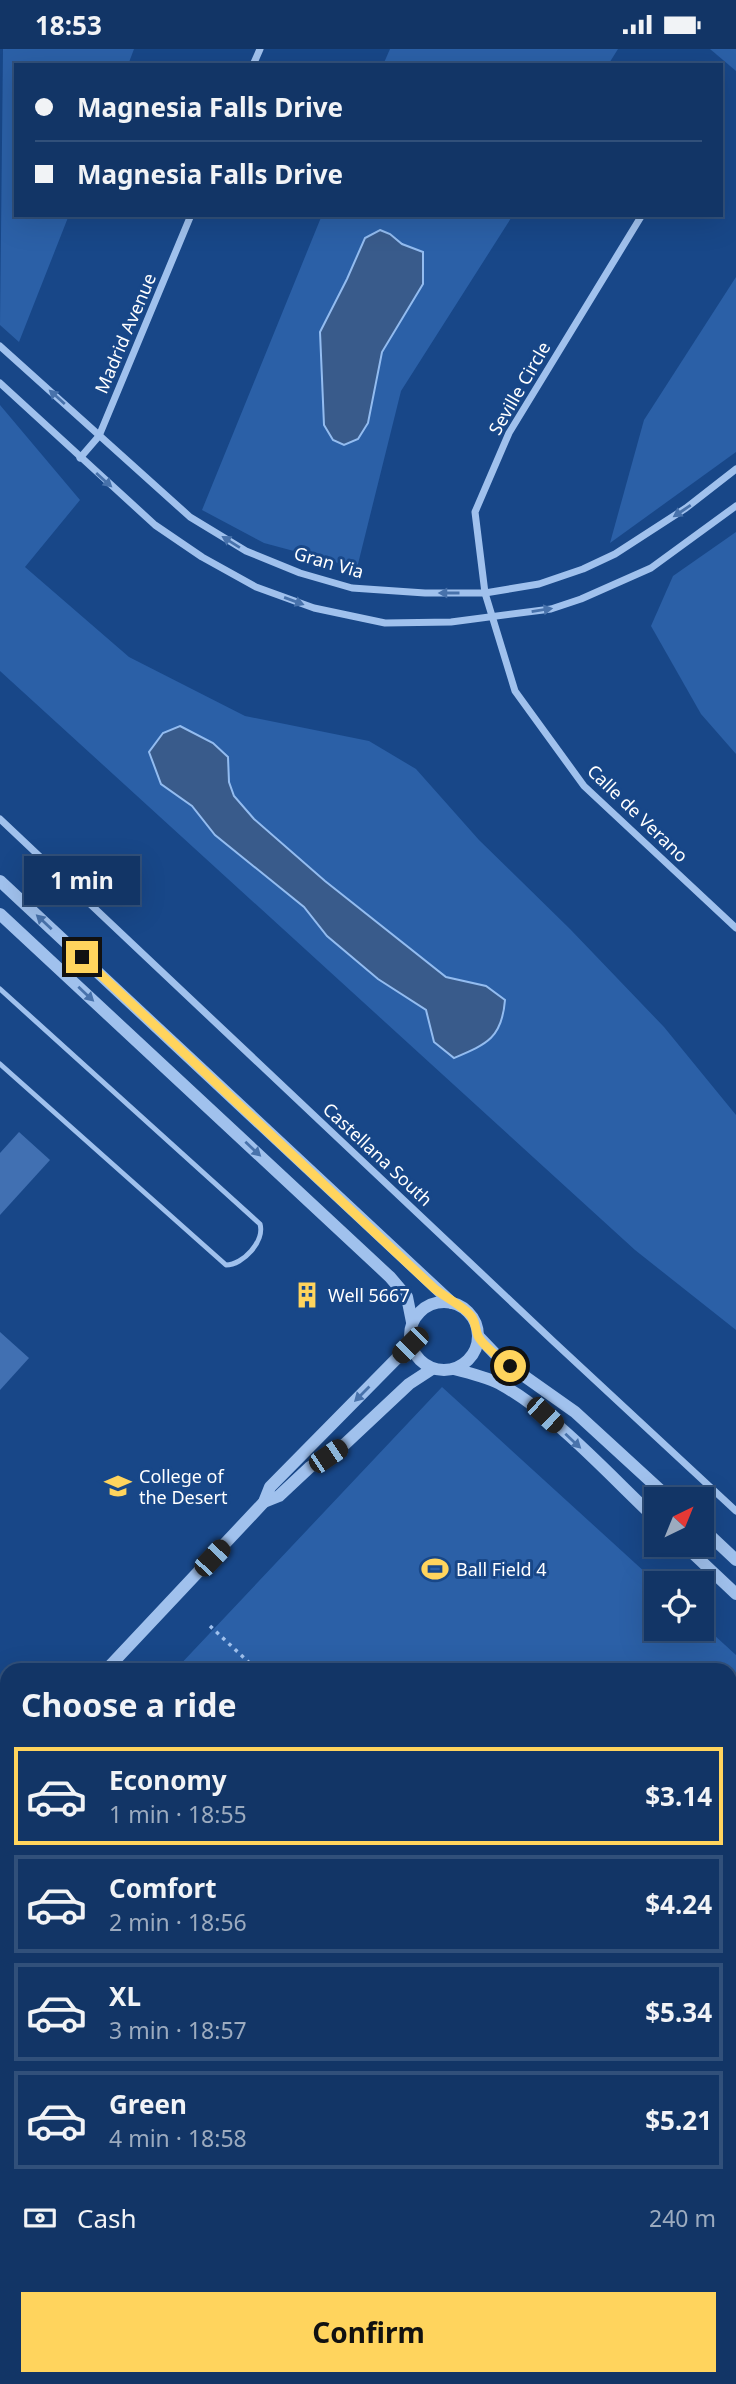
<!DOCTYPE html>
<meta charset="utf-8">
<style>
:root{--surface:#123566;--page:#1f406f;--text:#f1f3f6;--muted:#9cabbf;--line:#31507a;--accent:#ffd45d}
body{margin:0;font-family:"Noto Sans",sans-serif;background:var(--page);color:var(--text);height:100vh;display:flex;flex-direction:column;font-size:26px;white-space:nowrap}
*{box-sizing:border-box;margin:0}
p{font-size:23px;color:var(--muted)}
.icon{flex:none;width:38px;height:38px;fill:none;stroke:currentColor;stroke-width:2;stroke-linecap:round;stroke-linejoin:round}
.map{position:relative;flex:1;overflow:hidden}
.panel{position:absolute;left:0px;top:1614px;width:737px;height:723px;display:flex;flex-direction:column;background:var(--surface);border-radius:21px 21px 0 0;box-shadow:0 7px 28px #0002,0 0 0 2px var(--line)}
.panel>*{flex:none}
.top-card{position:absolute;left:14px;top:14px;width:709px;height:154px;border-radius:0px;box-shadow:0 7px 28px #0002,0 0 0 2px var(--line);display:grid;align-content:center;height:154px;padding:0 21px;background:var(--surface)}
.needle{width:46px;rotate:43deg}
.tools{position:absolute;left:644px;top:1438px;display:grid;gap:14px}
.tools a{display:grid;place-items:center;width:70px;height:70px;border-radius:0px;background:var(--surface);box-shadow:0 7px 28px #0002,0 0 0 2px var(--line);font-size:35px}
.end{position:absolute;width:32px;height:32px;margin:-16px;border:9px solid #ffd45d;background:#111;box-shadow:0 0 0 4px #111}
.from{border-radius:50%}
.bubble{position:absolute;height:49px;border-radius:0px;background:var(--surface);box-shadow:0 7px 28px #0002,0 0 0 2px var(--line);font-size:23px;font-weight:700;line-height:49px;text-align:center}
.car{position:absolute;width:21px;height:42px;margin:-21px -10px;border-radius:9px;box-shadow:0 0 5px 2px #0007;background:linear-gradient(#222 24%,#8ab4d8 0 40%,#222 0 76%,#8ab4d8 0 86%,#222 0)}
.top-card b{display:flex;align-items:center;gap:24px;height:66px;font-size:26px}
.top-card b+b{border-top:2px solid var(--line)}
.top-card i{width:18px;height:18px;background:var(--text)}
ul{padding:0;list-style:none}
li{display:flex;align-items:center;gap:21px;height:98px;margin:0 14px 10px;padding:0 7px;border:4px solid var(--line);border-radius:0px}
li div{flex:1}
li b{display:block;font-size:26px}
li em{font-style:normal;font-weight:700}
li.on{border-color:var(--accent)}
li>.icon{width:63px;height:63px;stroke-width:1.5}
h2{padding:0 21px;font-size:32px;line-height:84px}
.pay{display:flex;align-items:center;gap:18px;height:77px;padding:0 21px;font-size:26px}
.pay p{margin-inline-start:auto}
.primary-button{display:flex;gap:14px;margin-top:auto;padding:14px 21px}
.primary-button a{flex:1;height:80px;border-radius:0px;background:var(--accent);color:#111;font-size:28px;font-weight:700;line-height:80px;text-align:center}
.status{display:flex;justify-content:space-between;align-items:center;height:49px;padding:0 35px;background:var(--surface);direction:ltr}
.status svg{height:19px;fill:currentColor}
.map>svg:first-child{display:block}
.green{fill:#2b60a7}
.water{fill:#395b8b;stroke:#93bcf0;stroke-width:2}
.building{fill:#4170b2}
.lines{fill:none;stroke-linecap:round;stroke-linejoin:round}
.path{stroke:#a0c1ed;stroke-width:3.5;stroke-dasharray:3.5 5;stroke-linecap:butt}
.service{stroke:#a0c1ed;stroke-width:5}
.minor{stroke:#a0c1ed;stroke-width:7}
.tertiary{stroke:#a0c1ed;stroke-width:12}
.oneway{fill:#4872ab}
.route{stroke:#ffd45d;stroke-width:9}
.labels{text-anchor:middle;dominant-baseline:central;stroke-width:6;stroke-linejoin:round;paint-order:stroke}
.street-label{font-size:18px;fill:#fff;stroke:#184788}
.poi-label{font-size:18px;fill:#fff;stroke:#184788;text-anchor:start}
</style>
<div class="status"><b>18:53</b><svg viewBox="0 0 49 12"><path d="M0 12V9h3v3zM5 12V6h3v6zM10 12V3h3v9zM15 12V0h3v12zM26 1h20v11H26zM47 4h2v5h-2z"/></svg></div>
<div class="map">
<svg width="736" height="2335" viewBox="0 0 736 2335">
<rect width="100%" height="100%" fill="#184788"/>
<g class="green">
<polygon points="3,0 134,0 128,16 16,16 16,166 69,166 19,293 0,276"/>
<polygon points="390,0 618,0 608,16 383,16"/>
<polygon points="710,0 736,0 736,22"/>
<polygon points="322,166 513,166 401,342 357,519 264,494 202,461"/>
<polygon points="736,228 736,403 610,494 644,371"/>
<polygon points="0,356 80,451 25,518 129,608 245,667 369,692 416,720 479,791 570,880 664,978 736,1066 736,1281 635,1201 0,622"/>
<polygon points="736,483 736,705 701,665 651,577 673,527"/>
<polygon points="442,1338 658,1535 656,1535 656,1580 702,1580 702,1575 736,1606 736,2335 0,2335 0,1808 7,1801 7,2329 730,2329 730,1620 176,1620"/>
</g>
<g class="water">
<polygon points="380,181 390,185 402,195 423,203 423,235 382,303 368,374 358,390 344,396 333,391 324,376 320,283 347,230 365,189"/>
<path d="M180,677L213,694L228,708L229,733L234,747L254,770L325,832L446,928L486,937L505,951C502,989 487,995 454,1009L434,993L426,961L378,930L327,887L304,858L215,786L192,757L161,735L149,703L163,684Z"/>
<polygon points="666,2329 716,2329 711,2335 661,2335"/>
</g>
<g class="building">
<polygon points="19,1083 50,1111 0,1166 0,1104"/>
<polygon points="307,1238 314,1245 307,1253 300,1246"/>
<polygon points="0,1283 29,1309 0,1341"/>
<polygon points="730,2173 736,2179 736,2222 730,2216"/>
<polygon points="0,2308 7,2315 7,2329 23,2329 29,2335 0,2335"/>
</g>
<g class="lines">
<g class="path">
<polyline points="210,1577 256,1620"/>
<polyline points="730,1932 736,1926"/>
<polyline points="466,2329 470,2335"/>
</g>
<g class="service">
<path d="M0,940L260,1175C265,1192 243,1216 226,1216L0,1015"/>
<polyline points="0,2002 7,1994"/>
<polyline points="0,2182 7,2175"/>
<polyline points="0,2237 0,2244"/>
</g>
<g class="minor">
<polyline points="253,16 260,0"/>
<polyline points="642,166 509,384 475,463 485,544 515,642 584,737 736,879"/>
<polyline points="0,297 190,468 246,502 300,524 352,539 425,544 485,544 539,535 583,520 615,505 686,459 736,420"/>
<polyline points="0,334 155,476 202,508 256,538 314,559 385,574 451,573 551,560 581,550 651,519 736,457"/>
<polyline points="80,409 99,387 191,166"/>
<polyline points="0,770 554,1293 736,1462"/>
</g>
<g class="tertiary">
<polyline points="0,832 452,1254"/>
<polyline points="0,865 390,1228 407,1248 412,1273"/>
<circle cx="444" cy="1287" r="34"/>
<polyline points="478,1287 500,1310 575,1363 671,1451"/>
<path d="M454,1320C470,1324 486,1328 500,1335C555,1365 610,1427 656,1470"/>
<polyline points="264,1453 279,1447 310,1418 345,1395 409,1335 432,1320"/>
<polyline points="702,1479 736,1511"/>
<polyline points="684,1496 736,1545"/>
<polyline points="107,1620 264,1453 270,1438 410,1296"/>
<polyline points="0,1735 7,1728"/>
</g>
</g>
<defs><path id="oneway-solid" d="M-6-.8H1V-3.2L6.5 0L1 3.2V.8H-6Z" transform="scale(1.75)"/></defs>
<g class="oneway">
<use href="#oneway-solid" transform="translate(57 348) rotate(-138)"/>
<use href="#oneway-solid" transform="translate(104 431) rotate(42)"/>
<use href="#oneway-solid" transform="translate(682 462) rotate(146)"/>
<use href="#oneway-solid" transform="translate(231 493) rotate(-148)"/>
<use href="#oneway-solid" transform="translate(449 544) rotate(-180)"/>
<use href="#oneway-solid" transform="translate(294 552) rotate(20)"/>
<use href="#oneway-solid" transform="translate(542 561) rotate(-9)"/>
<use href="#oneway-solid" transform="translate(44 873) rotate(-137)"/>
<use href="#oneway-solid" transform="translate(86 945) rotate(43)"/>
<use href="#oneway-solid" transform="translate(253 1100) rotate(43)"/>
<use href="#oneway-solid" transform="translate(362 1345) rotate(135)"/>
<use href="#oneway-solid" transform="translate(573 1392) rotate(43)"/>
</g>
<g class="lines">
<path class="route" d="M82,908L435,1240C445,1248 464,1258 471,1267C476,1273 475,1280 478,1287C483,1297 502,1311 510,1317"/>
</g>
<defs>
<g id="building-bare" transform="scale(2.1)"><path d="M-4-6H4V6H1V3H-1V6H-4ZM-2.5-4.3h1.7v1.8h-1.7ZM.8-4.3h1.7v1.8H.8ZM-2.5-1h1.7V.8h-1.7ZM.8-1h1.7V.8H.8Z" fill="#ffd45d" stroke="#184788" stroke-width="2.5" paint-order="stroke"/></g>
<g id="university-bare" transform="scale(2.1)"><path d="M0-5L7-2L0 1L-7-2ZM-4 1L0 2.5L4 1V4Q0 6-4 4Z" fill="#ffd45d" stroke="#184788" stroke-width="2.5" paint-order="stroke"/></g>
<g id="stadium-bare" transform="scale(2.1)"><path d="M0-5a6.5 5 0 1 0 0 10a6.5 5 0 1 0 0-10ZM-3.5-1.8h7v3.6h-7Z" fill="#ffd45d" stroke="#184788" stroke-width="2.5" paint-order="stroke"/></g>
</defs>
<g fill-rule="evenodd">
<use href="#building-bare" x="307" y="1246"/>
<use href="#university-bare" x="118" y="1437"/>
<use href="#stadium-bare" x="435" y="1520"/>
</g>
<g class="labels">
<g class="street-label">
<text transform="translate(125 284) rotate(-67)">Madrid Avenue</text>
<text transform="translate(519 339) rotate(-60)">Seville Circle</text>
<text transform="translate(329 513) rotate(16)">Gran Via</text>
<text transform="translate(638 764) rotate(44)">Calle de Verano</text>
<text transform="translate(378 1105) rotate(43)">Castellana South</text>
</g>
<g class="poi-label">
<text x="328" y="1246">Well 5667</text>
<text x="139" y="1427">College of<tspan x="139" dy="21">the Desert</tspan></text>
<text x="456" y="1520">Ball Field 4</text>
</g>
</g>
</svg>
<div class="tools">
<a><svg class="needle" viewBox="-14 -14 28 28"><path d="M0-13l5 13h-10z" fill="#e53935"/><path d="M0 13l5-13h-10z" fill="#9cabbf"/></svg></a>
<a><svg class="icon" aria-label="locate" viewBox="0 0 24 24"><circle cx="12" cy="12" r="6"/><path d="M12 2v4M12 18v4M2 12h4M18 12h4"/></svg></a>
</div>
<i class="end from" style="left:510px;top:1317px"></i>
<i class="end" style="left:82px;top:908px"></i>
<div class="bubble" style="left:24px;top:807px;width:116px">1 min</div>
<i class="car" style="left:410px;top:1296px;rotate:225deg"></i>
<i class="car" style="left:545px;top:1366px;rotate:133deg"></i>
<i class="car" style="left:328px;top:1407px;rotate:56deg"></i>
<i class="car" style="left:212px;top:1509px;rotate:43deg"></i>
<div class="top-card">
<b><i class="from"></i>Magnesia Falls Drive</b>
<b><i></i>Magnesia Falls Drive</b>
</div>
<section class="panel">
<h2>Choose a ride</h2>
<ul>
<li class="on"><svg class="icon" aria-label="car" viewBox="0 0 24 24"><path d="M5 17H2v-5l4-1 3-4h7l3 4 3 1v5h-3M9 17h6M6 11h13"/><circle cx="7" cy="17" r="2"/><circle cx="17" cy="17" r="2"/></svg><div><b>Economy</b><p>1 min · 18:55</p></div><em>$3.14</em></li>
<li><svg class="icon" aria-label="car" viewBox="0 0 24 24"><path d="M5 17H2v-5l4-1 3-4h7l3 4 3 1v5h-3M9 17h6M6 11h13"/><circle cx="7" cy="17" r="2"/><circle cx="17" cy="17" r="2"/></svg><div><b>Comfort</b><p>2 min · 18:56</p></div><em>$4.24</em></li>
<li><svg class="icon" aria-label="car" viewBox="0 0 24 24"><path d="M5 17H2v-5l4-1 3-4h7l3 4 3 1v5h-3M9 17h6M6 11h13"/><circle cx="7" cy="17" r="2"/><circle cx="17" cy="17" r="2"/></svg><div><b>XL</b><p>3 min · 18:57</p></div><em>$5.34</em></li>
<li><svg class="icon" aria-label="car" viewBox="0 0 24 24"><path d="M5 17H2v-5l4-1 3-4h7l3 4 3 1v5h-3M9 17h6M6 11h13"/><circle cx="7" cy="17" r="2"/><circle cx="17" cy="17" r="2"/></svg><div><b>Green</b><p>4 min · 18:58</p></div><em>$5.21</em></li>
</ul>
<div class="pay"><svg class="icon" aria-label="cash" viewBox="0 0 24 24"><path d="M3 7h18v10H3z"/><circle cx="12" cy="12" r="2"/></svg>Cash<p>240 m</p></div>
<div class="primary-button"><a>Confirm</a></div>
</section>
</div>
